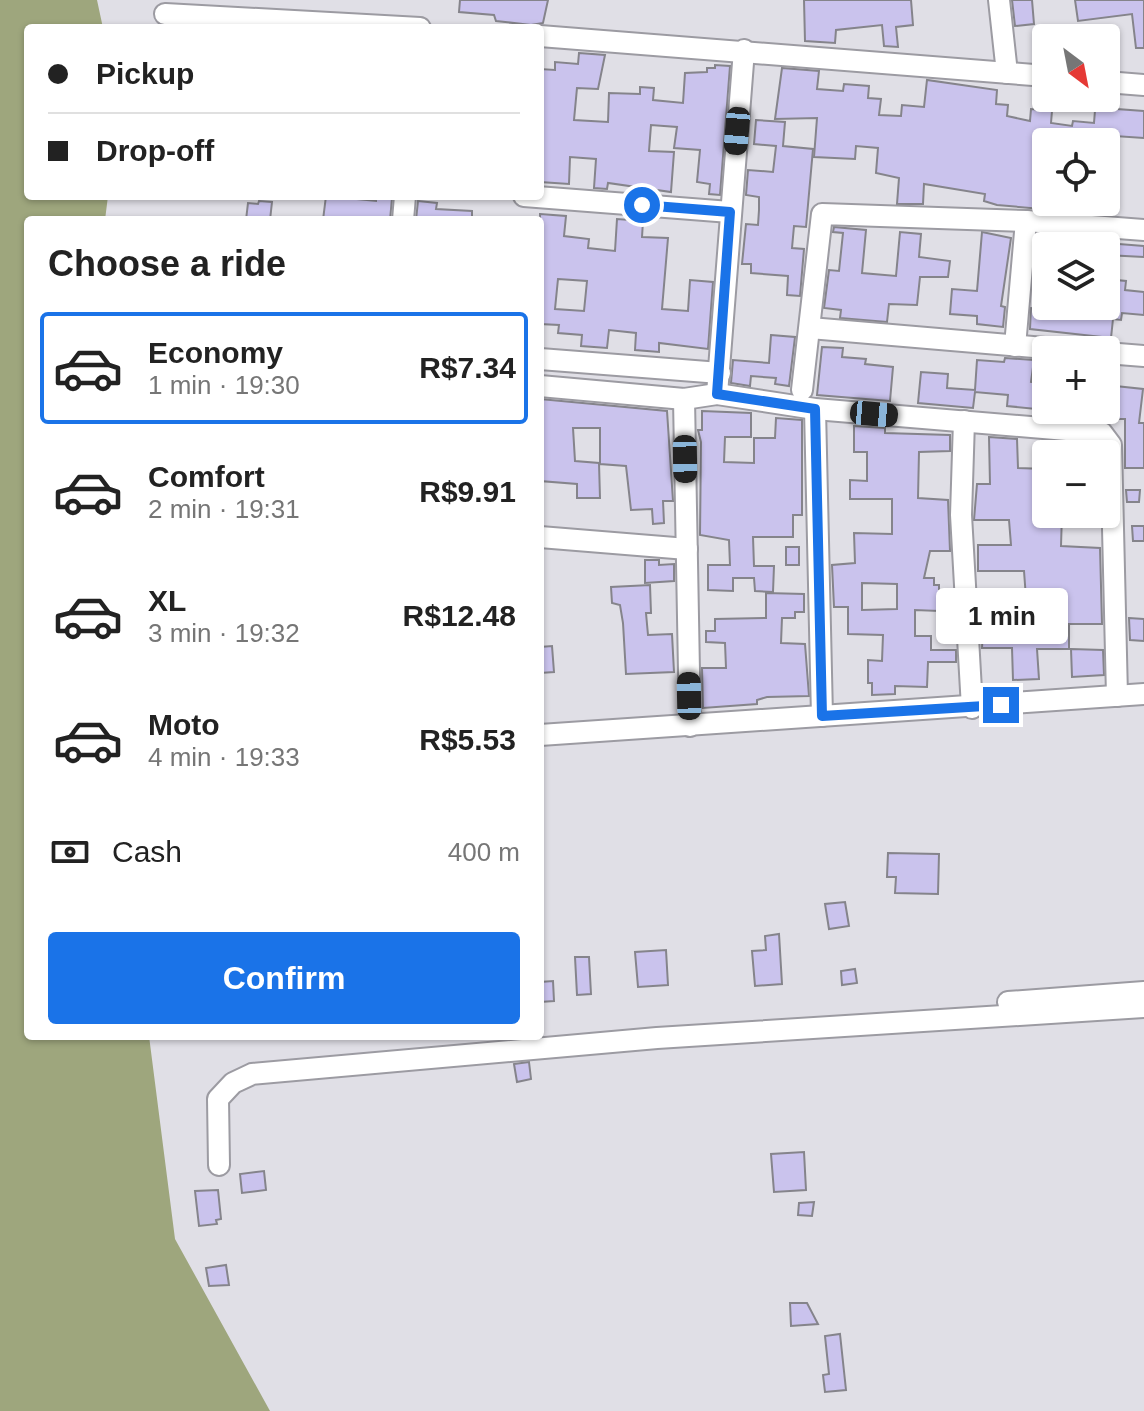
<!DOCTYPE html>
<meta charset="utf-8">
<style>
:root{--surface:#fff;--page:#f6f6f6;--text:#222;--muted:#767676;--line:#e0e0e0;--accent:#1a73e8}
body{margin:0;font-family:Arial,sans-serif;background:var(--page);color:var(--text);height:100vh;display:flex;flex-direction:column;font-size:30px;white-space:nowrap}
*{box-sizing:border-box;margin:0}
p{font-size:26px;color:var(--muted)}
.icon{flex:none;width:44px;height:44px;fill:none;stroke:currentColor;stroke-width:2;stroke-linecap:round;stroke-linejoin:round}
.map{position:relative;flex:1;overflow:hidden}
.sheet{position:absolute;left:24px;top:216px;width:520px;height:824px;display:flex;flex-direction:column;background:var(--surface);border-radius:8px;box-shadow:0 2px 6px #0004}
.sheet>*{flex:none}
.hud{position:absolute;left:24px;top:24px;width:520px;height:176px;border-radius:8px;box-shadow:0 2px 6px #0004;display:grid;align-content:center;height:176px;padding:0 24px;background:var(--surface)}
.needle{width:52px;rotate:148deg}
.buttons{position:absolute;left:1032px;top:24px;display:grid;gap:16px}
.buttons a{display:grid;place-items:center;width:88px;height:88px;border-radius:8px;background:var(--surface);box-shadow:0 2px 6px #0004;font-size:40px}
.end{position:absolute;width:36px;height:36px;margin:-18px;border:10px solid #1a73e8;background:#fff;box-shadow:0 0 0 4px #fff}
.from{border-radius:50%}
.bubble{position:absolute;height:56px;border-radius:8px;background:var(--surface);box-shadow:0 2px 6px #0004;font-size:26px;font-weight:800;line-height:56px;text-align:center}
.car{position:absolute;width:24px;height:48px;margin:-24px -12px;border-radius:10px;box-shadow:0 0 6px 2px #0007;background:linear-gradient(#222 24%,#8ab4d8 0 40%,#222 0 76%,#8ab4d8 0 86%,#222 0)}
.hud b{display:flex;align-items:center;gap:28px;height:76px;font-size:30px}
.hud b+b{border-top:2px solid var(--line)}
.hud i{width:20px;height:20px;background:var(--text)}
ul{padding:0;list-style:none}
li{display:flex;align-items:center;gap:24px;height:112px;margin:0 16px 12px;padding:0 8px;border:4px solid transparent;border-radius:8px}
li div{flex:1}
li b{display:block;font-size:30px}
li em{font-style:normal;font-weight:800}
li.selected{border-color:var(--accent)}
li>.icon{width:72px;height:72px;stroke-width:1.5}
h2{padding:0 24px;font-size:36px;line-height:96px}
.pay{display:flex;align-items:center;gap:20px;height:88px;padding:0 24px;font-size:30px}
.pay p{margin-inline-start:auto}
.cta{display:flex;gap:16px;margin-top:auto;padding:16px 24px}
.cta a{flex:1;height:92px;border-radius:8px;background:var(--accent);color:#fff;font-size:32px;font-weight:800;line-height:92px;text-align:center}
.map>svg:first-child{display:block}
.forest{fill:#9ea67d}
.building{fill:#cac3ed;stroke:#85848b;stroke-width:2;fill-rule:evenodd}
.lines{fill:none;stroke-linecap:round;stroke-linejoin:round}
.minor-casing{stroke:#9c9ba2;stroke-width:24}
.minor{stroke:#fff;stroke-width:20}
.route{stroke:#1a73e8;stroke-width:10}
</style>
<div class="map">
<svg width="1144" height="1411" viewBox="0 0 1144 1411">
<rect width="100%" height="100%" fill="#e0dfe6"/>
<polygon class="forest" points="0,0 97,0 103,28 28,28 28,196 108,196 105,220 28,220 28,1036 149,1036 175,1239 270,1411 0,1411"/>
<g class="building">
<polygon points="460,0 548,0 543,23 531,25 496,21 494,15 459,12"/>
<polygon points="804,0 911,0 913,25 896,27 898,47 884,46 882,25 836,30 835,43 805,41"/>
<polygon points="1012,0 1032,0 1034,24 1015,26"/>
<polygon points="1075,0 1144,0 1144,48 1136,48 1132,14 1078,21"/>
<polygon points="579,53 605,55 598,89 577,88 574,120 608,122 609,93 640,94 640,87 654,88 653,100 683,103 685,73 707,72 707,68 715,68 715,65 730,66 720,195 709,194 710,184 697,182 700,150 674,148 677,127 651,125 649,151 674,152 671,192 608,183 607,189 594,188 596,159 570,157 569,184 540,182 540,69 555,70 555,62 578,64"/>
<polygon points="782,68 819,71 817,89 843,91 844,84 869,86 868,98 881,99 879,115 901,116 902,105 924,107 927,80 997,90 996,104 1008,105 1007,116 1030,121 1031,109 1052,111 1051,123 1072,126 1073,121 1094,123 1096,98 1118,96 1117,109 1144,111 1144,138 1115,136 1114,142 1046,142 1046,176 1038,176 1036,201 1088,202 1087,213 997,205 984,201 985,194 924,184 923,204 897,204 899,178 876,173 878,148 856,146 855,159 814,157 817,118 775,119"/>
<polygon points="756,120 785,122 783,146 813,149 806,227 794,226 792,248 804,249 800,296 787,295 788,276 751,273 751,264 742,264 746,224 758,225 759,210 759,197 746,195 748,170 773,172 776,146 754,144"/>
<polygon points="326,196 376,201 376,197 392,198 390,220 323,220"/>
<polygon points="259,201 272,202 270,220 246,220 248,203 258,204"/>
<polygon points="418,201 437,203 436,209 472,211 472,220 416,220"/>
<path d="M540,214L566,216L564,236L589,239L588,248L615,251L617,219L643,221L642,237L668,238L662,309L688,311L690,280L713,282L708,349L659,343V352L635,350L636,333L609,330L607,348L581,346L582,335L558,333L559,325L540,324ZM558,279L587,281L584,311L555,309Z"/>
<polygon points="834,227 866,230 862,273 896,276 900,232 921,234 919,257 950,261 948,277 920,277 917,305 889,304 887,322 840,318 841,310 824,308 829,270 839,271 843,233 833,232"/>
<polygon points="982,232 1011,238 1001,306 1005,307 1003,327 977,324 977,316 950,314 952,289 977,291"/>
<polygon points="1106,243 1144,246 1144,257 1106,255"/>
<polygon points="1106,279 1126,281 1125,290 1144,292 1144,315 1122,313 1121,320 1113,319 1111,338 1030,329 1031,308 1103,313"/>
<polygon points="771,335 795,337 789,386 775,384 776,378 751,376 750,386 731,383 733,360 769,363"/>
<polygon points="822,347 843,348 842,357 866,359 865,364 893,367 890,401 817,395"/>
<polygon points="1005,358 1034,360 1031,382 1046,384 1046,410 1007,406 1008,395 975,392 973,408 918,403 921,372 948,374 947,388 975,390 977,360 1004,362"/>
<polygon points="1106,385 1143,389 1139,423 1144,423 1144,468 1125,468 1125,419 1108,419"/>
<polygon points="540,399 667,411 673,501 663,501 664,523 653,524 652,509 631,510 626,466 600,464 600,428 573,428 575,461 599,463 600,498 577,498 577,484 540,481"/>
<polygon points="702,411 751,413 751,437 725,437 724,462 754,463 754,438 775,438 776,418 802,420 802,515 793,515 793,537 753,537 754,566 774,566 773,592 755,591 754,578 733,578 733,591 708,590 708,565 730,565 729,540 700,535 701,442 698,430 702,430"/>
<path d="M854,426L885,428V433L950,435V451L919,452L918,498L948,500L950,551H930L924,578H934V585H939V611L915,610V636H931V650H956V662H928L927,687L895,686V694L872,695V683H868V660L882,661L883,635L848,634V607H834L832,565L855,563L854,533L892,534V499H850V480L867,481V452H854ZM862,583L897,584V609L862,610Z"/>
<polygon points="989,437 1017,439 1018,468 1046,469 1046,514 1062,514 1061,546 1100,548 1102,624 1069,624 1069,649 1037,649 1039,679 1013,680 1012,648 982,648 983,627 987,627 991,598 1026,598 1024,571 978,571 978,545 1011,545 1009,520 974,520 977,484 990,484"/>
<polygon points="1040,441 1069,443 1069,454 1041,454"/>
<polygon points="1126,490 1140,490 1139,502 1127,502"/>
<polygon points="1132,526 1144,526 1144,541 1133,541"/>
<rect x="786" y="547" width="13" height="18"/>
<polygon points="645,560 659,560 659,565 674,564 674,581 645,583"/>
<polygon points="650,585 651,613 646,613 648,635 672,634 674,672 626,674 623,623 620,605 612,603 611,587"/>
<polygon points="766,593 804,594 804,612 795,612 795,618 782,618 781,643 805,644 809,696 767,697 757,700 757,704 703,708 702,668 726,668 725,643 706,642 706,631 715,631 715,619 766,618"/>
<polygon points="1129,618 1144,619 1144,641 1130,640"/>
<polygon points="552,646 554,672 540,673 540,647"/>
<polygon points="1071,649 1103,650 1104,675 1072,677"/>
<polygon points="888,853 939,854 938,894 895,893 896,877 887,877"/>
<polygon points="845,902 849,926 829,929 825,904"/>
<polygon points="779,934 782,984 755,986 752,951 766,950 765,936"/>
<polygon points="666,950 668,985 638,987 635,952"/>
<polygon points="575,957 589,957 591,994 577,995"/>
<polygon points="855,969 857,983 842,985 841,971"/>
<polygon points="553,981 554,1001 540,1002 540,982"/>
<polygon points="529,1062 531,1079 517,1082 514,1064"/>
<polygon points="804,1152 806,1190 774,1192 771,1154"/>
<polygon points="264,1171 266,1190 242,1193 240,1174"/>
<polygon points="218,1190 221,1219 216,1220 217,1224 199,1226 195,1191"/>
<polygon points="814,1202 812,1216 798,1215 799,1203"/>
<polygon points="226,1265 229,1285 209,1286 206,1268"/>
<polygon points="790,1303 807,1303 818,1324 791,1326"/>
<polygon points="840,1334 846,1390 825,1392 823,1375 829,1374 825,1336"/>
</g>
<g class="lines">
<g class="minor-casing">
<g id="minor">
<polyline points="999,0 1007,73"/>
<polyline points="165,14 420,28"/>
<polyline points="540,36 1046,76"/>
<polyline points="1106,82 1144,85"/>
<polyline points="524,196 730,212"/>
<polyline points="403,220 405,196"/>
<polyline points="810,328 1068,350"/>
<polyline points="1015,346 1026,221"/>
<polyline points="1106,353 1144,356"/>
<polyline points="540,359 720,373"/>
<polyline points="540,386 684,399 717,394 815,409 1102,433 1111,445 1117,696"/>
<polyline points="802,390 822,214 1026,221 1144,230"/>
<polyline points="717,394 744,50"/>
<polyline points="684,399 690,726"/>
<polyline points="815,409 822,716"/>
<polyline points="964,421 961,515 972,708"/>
<polyline points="540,537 687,549"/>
<polyline points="540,735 1144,694"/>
<polyline points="1008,1002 1144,992"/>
<polyline points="219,1165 218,1099 233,1083 252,1074 657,1038 1144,1007"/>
</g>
</g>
<use href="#minor" class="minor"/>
</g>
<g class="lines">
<polyline class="route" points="642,205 730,212 717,394 815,409 822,716 1001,705"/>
</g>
</svg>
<div class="buttons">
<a><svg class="needle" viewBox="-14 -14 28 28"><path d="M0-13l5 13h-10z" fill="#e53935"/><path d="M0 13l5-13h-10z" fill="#767676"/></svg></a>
<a><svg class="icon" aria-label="locate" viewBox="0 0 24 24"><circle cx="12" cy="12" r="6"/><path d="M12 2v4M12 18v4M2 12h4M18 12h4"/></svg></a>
<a><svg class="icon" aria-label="layers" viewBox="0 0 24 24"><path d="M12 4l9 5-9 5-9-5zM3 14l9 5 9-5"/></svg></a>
<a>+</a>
<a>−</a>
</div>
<i class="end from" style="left:642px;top:205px"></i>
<i class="end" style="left:1001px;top:705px"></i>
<div class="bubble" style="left:936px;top:588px;width:132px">1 min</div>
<i class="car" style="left:737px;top:131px;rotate:185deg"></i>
<i class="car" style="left:874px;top:414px;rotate:95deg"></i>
<i class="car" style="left:685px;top:459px;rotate:179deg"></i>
<i class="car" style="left:689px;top:696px;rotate:359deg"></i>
<div class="hud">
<b><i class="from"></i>Pickup</b>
<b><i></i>Drop-off</b>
</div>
<section class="sheet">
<h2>Choose a ride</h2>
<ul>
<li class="selected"><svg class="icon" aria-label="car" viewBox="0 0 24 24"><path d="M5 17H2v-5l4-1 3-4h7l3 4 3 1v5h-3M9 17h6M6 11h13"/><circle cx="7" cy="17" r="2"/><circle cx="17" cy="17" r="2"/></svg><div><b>Economy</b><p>1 min · 19:30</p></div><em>R$7.34</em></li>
<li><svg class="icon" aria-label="car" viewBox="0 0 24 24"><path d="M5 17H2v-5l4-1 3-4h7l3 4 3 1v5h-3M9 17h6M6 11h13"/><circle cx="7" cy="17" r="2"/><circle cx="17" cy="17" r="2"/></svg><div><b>Comfort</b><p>2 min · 19:31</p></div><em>R$9.91</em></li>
<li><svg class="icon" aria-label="car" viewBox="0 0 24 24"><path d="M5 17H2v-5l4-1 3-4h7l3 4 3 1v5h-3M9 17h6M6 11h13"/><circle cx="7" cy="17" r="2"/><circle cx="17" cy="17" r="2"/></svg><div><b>XL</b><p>3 min · 19:32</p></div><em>R$12.48</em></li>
<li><svg class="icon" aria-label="car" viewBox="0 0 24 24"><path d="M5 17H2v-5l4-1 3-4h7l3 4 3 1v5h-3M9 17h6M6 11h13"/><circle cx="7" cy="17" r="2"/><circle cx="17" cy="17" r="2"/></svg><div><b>Moto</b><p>4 min · 19:33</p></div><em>R$5.53</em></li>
</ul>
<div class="pay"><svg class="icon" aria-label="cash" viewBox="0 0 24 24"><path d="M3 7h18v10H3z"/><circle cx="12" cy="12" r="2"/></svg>Cash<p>400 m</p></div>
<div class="cta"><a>Confirm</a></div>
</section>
</div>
